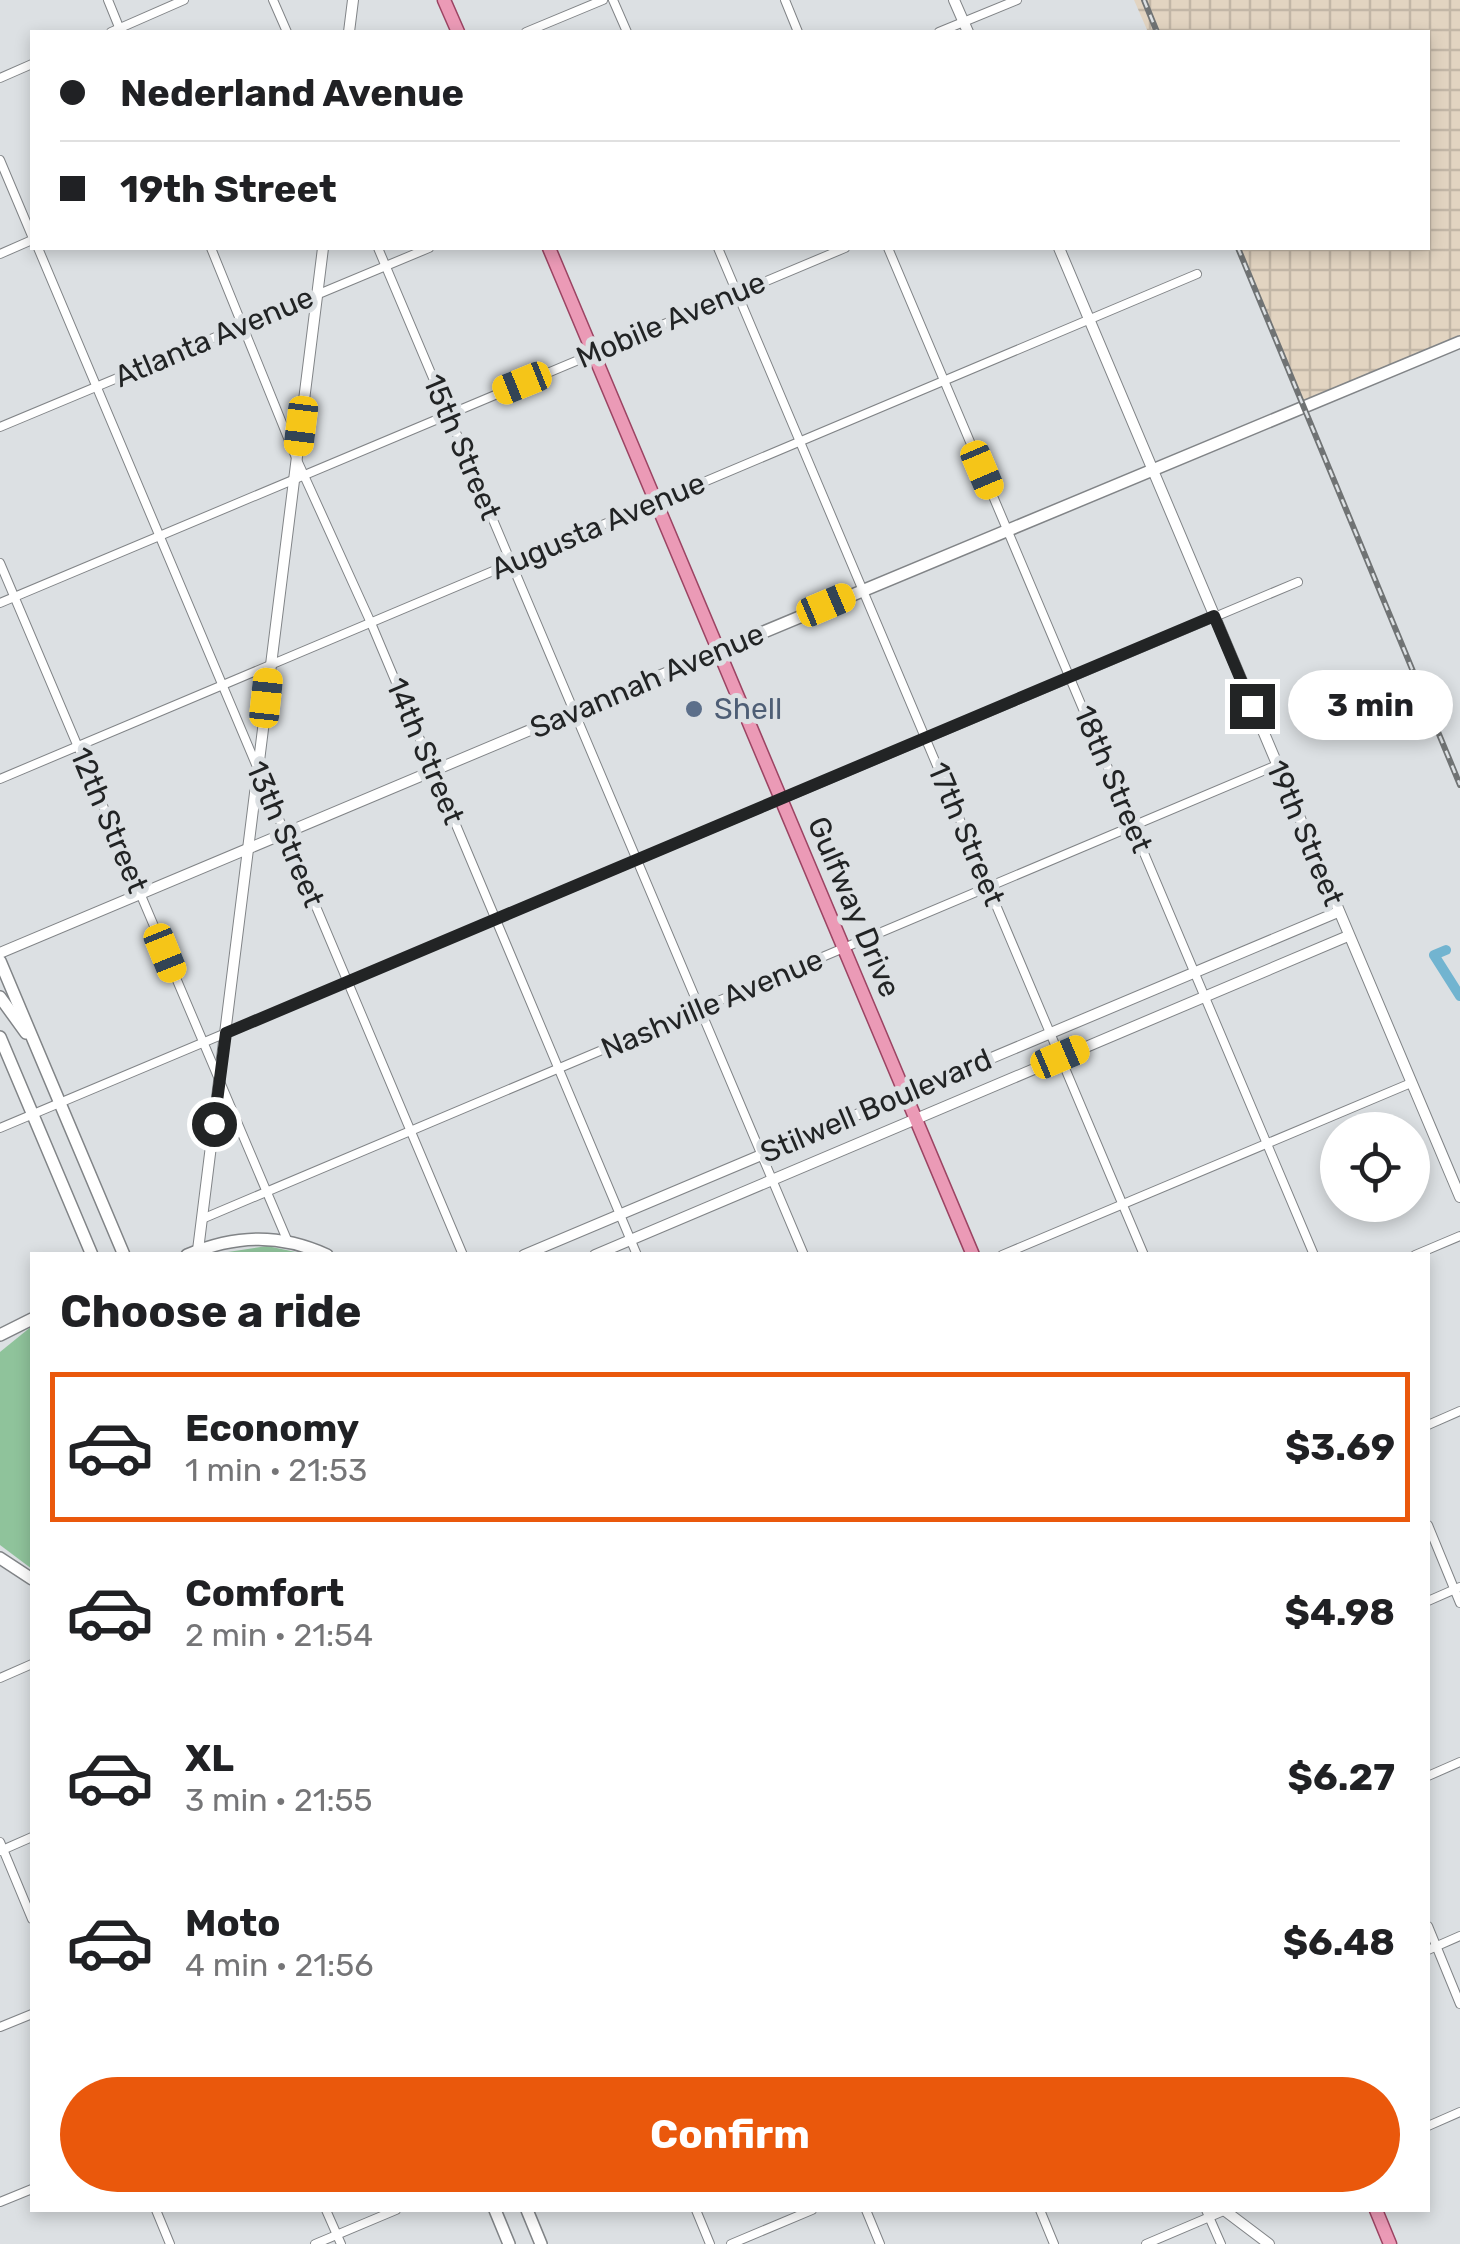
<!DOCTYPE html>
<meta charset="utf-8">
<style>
:root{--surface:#fff;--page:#f2f2f2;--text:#202124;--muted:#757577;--line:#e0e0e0;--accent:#ea580c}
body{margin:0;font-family:Rubik,sans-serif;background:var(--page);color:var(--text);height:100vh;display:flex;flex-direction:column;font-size:38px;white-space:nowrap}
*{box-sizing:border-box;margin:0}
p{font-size:32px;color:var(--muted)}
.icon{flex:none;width:55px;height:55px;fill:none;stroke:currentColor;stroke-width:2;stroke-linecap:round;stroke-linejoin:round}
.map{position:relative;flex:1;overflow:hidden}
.side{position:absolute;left:30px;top:1252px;width:1400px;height:960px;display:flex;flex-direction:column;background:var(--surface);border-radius:0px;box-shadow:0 5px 15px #0003}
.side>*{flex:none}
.guide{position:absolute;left:30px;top:30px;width:1400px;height:220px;border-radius:0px;box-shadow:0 5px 15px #0003;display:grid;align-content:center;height:220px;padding:0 30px;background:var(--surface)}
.buttons{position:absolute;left:1320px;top:1112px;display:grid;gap:20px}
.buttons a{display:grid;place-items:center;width:110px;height:110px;border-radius:50%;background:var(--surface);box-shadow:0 5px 15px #0003;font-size:50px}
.end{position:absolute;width:45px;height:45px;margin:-22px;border:12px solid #222425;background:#fff;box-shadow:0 0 0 5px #fff}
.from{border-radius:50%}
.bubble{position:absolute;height:70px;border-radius:35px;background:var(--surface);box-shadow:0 5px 15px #0003;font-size:32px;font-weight:700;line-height:70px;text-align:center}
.car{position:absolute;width:30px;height:60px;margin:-30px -15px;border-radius:12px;box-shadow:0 0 8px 2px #0007;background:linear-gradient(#f5c518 24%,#345 0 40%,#f5c518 0 76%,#345 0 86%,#f5c518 0)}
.guide b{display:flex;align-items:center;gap:35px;height:95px;font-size:38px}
.guide b+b{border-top:2px solid var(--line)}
.guide i{width:25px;height:25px;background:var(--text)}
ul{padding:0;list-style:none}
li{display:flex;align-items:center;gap:30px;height:150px;margin:0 20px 15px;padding:0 10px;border:5px solid transparent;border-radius:0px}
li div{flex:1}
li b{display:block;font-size:38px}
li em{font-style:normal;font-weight:700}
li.selected{border-color:var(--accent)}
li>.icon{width:90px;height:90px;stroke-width:1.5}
h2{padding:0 30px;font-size:45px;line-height:120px}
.cta{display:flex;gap:20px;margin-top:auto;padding:20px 30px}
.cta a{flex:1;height:115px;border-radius:60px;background:var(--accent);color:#fff;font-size:40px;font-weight:700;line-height:115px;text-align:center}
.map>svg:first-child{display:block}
.industrial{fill:url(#industrial-grid)}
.green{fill:#8fc39b}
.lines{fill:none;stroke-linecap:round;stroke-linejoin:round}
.canal{stroke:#72b4d0;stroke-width:10}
.minor-casing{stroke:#818487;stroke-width:10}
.tertiary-casing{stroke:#818487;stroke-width:12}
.secondary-casing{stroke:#818487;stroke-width:14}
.primary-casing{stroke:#9c4463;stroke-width:15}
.minor{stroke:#fff;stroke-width:8}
.tertiary{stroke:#fff;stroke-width:10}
.secondary{stroke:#fff;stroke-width:11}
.primary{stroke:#eb9ab6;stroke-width:12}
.rail-casing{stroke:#707374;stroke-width:6}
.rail{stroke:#dce0e3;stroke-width:2.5;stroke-dasharray:8;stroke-linecap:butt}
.route{stroke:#222425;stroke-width:12}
.service-dot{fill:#5c6f8a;stroke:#dce0e3;stroke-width:4}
.labels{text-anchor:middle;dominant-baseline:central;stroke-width:10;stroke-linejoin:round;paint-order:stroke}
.street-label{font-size:30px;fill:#222425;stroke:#dce0e3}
.service-label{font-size:30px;fill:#4e5e75;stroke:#dce0e3;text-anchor:start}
</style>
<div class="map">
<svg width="1460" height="2244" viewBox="0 0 1460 2244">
<defs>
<pattern id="industrial-grid" width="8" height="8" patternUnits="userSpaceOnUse" patternTransform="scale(2.5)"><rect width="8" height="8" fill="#e2d4c1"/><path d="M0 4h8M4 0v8" fill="none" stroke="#c2b6a6"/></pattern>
</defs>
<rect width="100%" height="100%" fill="#dce0e3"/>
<polygon class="industrial" points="1134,0 1460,0 1460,342 1304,405 1238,248 1428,248 1428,32 1148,32"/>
<g class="green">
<polygon points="267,1246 310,1255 208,1255"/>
<polygon points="32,1326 32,1569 0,1545 0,1352"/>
</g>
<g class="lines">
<polyline class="canal" points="1446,950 1434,955 1460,996"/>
<g class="minor-casing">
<g id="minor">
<polyline points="108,0 121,32"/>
<polyline points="273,0 287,32"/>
<polyline points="613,0 627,32"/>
<polyline points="785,0 798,32"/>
<polyline points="111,32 184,0"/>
<polyline points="526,32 603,0"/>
<polyline points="939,32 1017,0"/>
<polyline points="0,78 32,64"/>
<polyline points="0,160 32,236"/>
<polyline points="38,248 463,1255"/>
<polyline points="211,248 297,460 371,623 637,1255"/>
<polyline points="378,248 804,1255"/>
<polyline points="718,248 1144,1255"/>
<polyline points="888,248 1314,1255"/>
<polyline points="0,254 32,240"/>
<polyline points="0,427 429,248"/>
<polyline points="0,563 288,1242"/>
<polyline points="0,603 845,248"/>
<polyline points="0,779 1197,274"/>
<polyline points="0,1128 1298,582"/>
<polyline points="202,1219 1277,765"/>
<polyline points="1002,1255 1411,1083"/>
<polyline points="1415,1255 1460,1236"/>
<polyline points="1428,1425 1460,1411"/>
<polyline points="1428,1525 1460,1603"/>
<polyline points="1428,1601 1460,1587"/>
<polyline points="0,1678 32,1664"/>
<polyline points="1428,1776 1460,1762"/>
<polyline points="0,1842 32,1919"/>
<polyline points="0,1851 32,1837"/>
<polyline points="1428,1926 1460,2004"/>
<polyline points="1428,1950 1460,1936"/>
<polyline points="0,2027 32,2014"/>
<polyline points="1428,2126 1460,2112"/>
<polyline points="0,2202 32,2189"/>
<polyline points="156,2210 170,2244"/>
<polyline points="326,2210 341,2244"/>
<polyline points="696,2210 710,2244"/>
<polyline points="866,2210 880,2244"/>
<polyline points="1040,2210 1054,2244"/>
<polyline points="1206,2210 1221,2244"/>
<polyline points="315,2244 396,2210"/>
<polyline points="731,2244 812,2210"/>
<polyline points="1146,2244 1226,2210"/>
</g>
</g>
<g class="tertiary-casing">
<g id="tertiary">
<polyline points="954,0 968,32"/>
<polyline points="349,32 353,0"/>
<polyline points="1059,248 1460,1197"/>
<polyline points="0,953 718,651"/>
<polyline points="198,1250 323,248"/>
<polyline points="524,1255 1338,912"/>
<polyline points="595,1255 1348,936"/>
<polyline points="1224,2210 1269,2244"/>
</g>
</g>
<g class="secondary-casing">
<g id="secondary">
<polyline points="718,651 1460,342"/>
<polyline points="0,961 124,1255"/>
<polyline points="0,997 26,1033"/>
<polyline points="0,1037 92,1255"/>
<path d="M187,1255C235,1235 279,1233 327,1255"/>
<polyline points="0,1335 32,1319"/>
<polyline points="0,1558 32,1579"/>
<polyline points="495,2210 509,2244"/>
<polyline points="527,2210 541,2244"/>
</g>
</g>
<g class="primary-casing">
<g id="primary">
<polyline points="444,0 458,32"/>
<polyline points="549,248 973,1255"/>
<polyline points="1376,2210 1390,2244"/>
</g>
</g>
<use href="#minor" class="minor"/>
<use href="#tertiary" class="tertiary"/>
<use href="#secondary" class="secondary"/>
<use href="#primary" class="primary"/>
<g class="rail-casing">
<g id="rail">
<polyline points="1144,0 1157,32"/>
<polyline points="1238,248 1460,785"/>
</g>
</g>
<use href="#rail" class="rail"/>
</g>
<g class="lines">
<polyline class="route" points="214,1124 226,1033 1214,616 1252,706"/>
</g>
<circle class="service-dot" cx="694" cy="709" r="10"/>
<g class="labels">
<g class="street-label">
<text transform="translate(671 320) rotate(-23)">Mobile Avenue</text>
<text transform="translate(214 337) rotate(-23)">Atlanta Avenue</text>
<text transform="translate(462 447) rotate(67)">15th Street</text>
<text transform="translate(598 526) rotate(-23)">Augusta Avenue</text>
<text transform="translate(647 681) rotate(-23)">Savannah Avenue</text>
<text transform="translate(425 751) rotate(67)">14th Street</text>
<text transform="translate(1113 779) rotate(67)">18th Street</text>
<text transform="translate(109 820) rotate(67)">12th Street</text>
<text transform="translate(1305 833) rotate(67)">19th Street</text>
<text transform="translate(285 834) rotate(67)">13th Street</text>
<text transform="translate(966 834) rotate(67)">17th Street</text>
<text transform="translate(854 907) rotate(67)">Gulfway Drive</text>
<text transform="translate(712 1004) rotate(-23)">Nashville Avenue</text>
<text transform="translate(876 1106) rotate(-23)">Stilwell Boulevard</text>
</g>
<g class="service-label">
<text x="714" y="709">Shell</text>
</g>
</g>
</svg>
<div class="buttons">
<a><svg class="icon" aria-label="locate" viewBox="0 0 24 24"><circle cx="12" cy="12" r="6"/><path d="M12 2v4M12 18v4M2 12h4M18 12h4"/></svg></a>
</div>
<i class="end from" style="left:214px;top:1124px"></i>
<i class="end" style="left:1252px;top:706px"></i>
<div class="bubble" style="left:1288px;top:670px;width:165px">3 min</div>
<i class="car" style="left:522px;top:383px;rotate:248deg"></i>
<i class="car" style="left:301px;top:426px;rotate:187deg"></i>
<i class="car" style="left:982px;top:470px;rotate:157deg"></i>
<i class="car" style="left:826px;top:605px;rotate:67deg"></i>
<i class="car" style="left:266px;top:698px;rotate:6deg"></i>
<i class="car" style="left:165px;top:953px;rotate:158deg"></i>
<i class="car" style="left:1060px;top:1057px;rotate:67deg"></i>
<div class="guide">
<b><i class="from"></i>Nederland Avenue</b>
<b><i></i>19th Street</b>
</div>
<section class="side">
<h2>Choose a ride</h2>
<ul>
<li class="selected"><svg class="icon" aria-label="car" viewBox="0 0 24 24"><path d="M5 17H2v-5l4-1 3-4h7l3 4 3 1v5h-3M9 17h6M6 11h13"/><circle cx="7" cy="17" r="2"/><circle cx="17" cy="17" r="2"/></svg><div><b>Economy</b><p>1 min · 21:53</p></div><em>$3.69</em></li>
<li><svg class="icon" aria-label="car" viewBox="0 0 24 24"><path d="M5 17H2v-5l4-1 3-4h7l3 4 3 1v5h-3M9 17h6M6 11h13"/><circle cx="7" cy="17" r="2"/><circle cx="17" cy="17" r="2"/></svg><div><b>Comfort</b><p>2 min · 21:54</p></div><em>$4.98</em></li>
<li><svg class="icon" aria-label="car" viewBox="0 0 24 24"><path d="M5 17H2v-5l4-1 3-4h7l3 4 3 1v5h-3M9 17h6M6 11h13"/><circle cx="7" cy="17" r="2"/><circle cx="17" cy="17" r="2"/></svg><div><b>XL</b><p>3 min · 21:55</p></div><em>$6.27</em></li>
<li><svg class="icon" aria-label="car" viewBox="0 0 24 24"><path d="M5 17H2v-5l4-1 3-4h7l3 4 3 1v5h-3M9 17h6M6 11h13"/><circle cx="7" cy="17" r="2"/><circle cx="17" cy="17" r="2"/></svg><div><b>Moto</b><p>4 min · 21:56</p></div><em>$6.48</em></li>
</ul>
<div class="cta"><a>Confirm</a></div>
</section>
</div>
